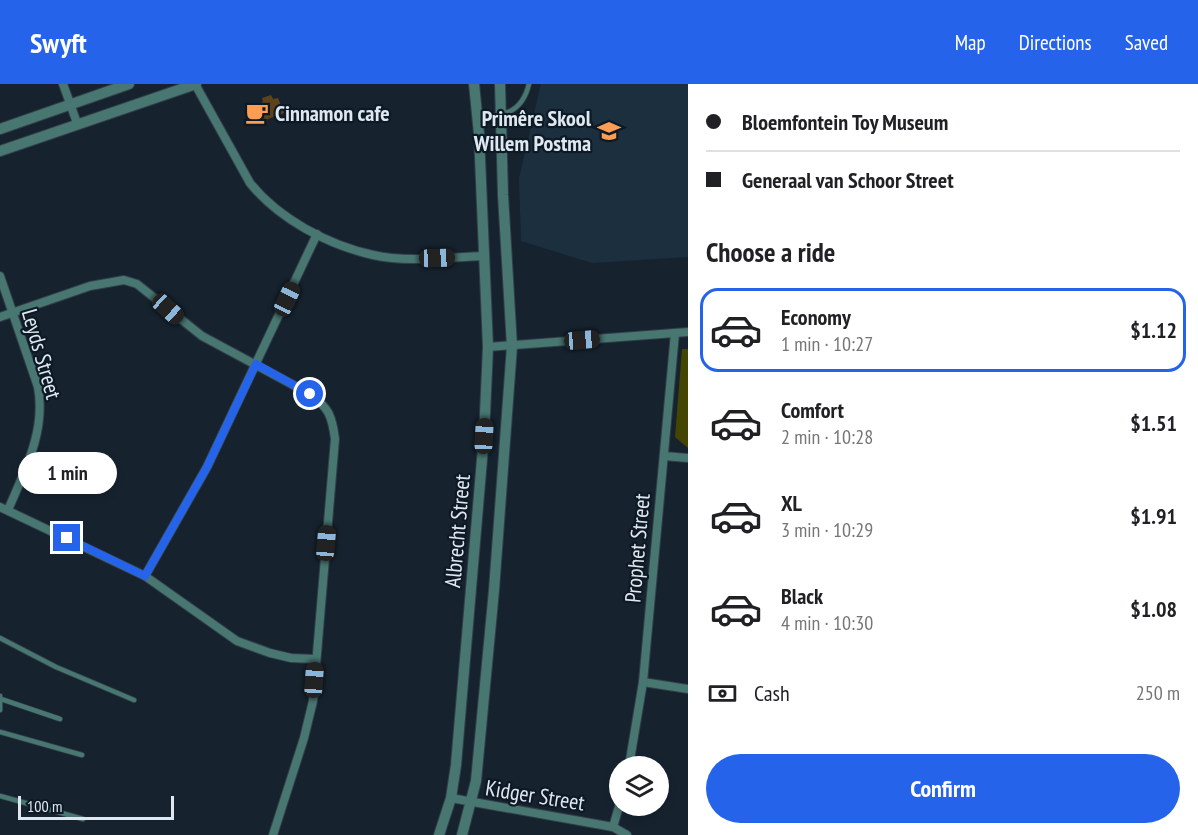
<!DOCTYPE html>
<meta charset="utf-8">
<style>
:root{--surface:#fff;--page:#f6f6f6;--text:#202124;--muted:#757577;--line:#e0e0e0;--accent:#2563eb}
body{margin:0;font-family:"PT Sans Narrow",sans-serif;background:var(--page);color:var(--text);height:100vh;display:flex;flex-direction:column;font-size:22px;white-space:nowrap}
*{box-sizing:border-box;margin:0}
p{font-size:20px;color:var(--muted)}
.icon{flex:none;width:33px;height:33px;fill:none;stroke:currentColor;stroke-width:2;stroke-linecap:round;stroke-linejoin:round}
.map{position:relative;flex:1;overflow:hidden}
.sheet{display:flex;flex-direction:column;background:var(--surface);width:510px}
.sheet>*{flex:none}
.banner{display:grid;align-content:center;height:132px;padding:0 18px;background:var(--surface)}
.tools{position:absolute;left:609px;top:672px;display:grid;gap:12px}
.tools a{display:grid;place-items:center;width:60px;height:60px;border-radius:50%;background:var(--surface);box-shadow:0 3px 9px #0003;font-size:30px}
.scale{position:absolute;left:18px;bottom:15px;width:156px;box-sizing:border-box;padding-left:6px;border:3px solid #dfe8f0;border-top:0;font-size:16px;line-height:21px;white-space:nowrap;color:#dfe8f0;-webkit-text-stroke:4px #0d1a25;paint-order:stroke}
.end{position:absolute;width:27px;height:27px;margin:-14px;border:8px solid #2563eb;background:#fff;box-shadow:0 0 0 3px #fff}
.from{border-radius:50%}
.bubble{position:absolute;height:42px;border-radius:21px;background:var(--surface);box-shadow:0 3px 9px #0003;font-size:20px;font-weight:600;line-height:42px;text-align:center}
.car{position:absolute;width:18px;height:36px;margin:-18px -9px;border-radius:8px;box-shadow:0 0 4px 2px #0007;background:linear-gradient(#222 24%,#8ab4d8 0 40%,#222 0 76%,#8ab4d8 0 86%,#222 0)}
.banner b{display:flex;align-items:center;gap:21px;height:57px;font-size:22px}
.banner b+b{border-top:2px solid var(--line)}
.banner i{width:15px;height:15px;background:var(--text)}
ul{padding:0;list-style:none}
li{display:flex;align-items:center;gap:18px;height:84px;margin:0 12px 9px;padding:0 6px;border:3px solid transparent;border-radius:18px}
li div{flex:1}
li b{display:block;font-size:22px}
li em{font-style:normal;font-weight:600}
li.on{border-color:var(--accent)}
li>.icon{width:54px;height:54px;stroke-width:1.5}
h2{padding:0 18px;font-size:27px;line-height:72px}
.pay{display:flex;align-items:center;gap:15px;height:66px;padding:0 18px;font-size:22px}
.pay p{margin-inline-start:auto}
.cta{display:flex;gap:12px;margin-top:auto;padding:12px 18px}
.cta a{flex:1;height:69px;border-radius:36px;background:var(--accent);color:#fff;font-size:24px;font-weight:600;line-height:69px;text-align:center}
header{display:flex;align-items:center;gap:36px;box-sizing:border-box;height:84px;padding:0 30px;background:var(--accent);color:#fff}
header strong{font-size:28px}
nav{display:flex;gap:33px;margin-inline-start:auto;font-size:21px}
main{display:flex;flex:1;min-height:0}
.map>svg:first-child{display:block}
.built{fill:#1c2f3f}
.green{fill:#434501}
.building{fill:#5e431a}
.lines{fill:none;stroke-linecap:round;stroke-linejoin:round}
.service-casing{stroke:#323f4a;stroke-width:6}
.minor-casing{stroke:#323f4a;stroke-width:10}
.tertiary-casing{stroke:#323f4a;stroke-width:12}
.service{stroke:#487671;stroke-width:4.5}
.minor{stroke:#487671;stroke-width:8}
.tertiary{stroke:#487671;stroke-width:10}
.route{stroke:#2563eb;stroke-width:8}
.labels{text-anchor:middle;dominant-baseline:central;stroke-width:4.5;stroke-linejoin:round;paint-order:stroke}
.poi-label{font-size:22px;font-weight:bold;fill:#dfe8f0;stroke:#0d1a25;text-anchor:start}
.street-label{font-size:22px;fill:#dfe8f0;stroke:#0d1a25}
</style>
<header>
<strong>Swyft</strong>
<nav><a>Map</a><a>Directions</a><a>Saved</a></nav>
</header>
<main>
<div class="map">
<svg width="688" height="751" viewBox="0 0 688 751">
<rect width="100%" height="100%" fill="#16232f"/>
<polygon class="built" points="541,0 688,0 688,173 592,179 521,157 519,94"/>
<polygon class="green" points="682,265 688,265 688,364 675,353"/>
<polygon class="building" points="271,11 273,15 278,14 284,29 252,41 247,24 263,18 262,14"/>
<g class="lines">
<g class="service-casing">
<g id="service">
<path d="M478,33C504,32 522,29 529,0"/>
<polyline points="0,554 56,583 134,616"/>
<polyline points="0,612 0,626"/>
<polyline points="1,615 60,635"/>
<polyline points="0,648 82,671"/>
<polyline points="0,712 83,735"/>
</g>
</g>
<g class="minor-casing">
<g id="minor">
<polyline points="63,0 77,39"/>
<path d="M195,0L250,99C279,135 328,161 373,171C408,179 448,173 484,172"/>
<path d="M0,192L38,303C46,347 25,386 8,426"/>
<path d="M0,233L90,202L124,196L137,200L202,252L310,310C329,324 332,332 335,355L313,617L304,654L273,751"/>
<polyline points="488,263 688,248"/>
<polyline points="664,372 688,374"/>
<polyline points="0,423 145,492 237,557 270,569 291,574 315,575"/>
<polyline points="145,492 207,383 317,150"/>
<polyline points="643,598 688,605"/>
<polyline points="629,682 643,598 675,249"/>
<polyline points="451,714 613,743 627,751"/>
<polyline points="613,743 620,719"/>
</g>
</g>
<g class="tertiary-casing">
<g id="tertiary">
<polyline points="0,45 129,0"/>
<polyline points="0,67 196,0"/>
<polyline points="439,751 451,714 456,681 484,352 488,263 479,50 474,0"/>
<polyline points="462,751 476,697 494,506 512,262 503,111 500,0"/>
</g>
</g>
<use href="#service" class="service"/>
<use href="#minor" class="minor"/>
<use href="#tertiary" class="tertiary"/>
</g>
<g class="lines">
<polyline class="route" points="67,454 145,492 207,383 256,280 310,310"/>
</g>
<defs>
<g id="cafe-bare" transform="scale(1.8)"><path d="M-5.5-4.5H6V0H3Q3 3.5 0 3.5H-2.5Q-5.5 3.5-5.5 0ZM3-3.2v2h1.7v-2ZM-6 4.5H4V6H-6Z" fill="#fc9d53" stroke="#0d1a25" stroke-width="2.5" paint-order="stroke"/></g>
<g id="school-bare" transform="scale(1.8)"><path d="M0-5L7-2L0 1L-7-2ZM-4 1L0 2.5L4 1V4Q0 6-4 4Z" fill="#fc9d53" stroke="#0d1a25" stroke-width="2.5" paint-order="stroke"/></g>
</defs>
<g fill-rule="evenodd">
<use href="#cafe-bare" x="257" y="29"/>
<use href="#school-bare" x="609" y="47"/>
</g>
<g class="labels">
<g class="poi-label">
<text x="275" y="29">Cinnamon cafe</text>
<text x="591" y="34" text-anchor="end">Primêre Skool<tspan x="591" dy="25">Willem Postma</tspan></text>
</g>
<g class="street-label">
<text transform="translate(42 270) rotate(74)">Leyds Street</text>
<text transform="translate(457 447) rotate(-85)">Albrecht Street</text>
<text transform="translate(637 464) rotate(-85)">Prophet Street</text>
<text transform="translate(535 711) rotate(9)">Kidger Street</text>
</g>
</g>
</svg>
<div class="tools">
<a><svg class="icon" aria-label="layers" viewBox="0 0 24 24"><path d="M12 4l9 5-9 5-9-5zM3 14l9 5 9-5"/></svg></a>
</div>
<div class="scale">100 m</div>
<i class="end from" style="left:310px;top:310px"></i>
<i class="end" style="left:67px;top:454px"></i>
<div class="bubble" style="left:18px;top:368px;width:99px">1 min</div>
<i class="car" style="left:437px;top:174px;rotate:88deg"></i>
<i class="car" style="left:287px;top:215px;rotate:25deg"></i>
<i class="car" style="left:168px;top:225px;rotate:132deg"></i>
<i class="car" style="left:582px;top:256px;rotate:85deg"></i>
<i class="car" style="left:484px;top:352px;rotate:3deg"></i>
<i class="car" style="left:326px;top:459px;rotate:5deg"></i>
<i class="car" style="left:314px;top:596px;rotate:4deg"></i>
</div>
<section class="sheet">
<div class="banner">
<b><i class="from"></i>Bloemfontein Toy Museum</b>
<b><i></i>Generaal van Schoor Street</b>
</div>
<h2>Choose a ride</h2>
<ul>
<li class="on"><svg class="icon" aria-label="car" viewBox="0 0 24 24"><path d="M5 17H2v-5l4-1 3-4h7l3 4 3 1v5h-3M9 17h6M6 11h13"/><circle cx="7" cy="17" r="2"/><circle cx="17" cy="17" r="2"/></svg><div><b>Economy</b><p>1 min · 10:27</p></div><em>$1.12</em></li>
<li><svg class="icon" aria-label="car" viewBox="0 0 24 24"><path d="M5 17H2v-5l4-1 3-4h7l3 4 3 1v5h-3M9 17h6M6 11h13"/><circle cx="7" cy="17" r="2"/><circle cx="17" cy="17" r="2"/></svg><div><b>Comfort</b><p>2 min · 10:28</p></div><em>$1.51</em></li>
<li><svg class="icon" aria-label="car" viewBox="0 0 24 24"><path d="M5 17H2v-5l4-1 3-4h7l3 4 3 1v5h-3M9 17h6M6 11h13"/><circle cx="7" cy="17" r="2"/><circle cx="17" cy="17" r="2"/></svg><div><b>XL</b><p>3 min · 10:29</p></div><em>$1.91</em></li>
<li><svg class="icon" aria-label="car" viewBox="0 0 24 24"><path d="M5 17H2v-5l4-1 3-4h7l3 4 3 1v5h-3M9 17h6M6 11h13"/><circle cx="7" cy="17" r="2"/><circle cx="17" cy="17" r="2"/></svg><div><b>Black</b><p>4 min · 10:30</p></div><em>$1.08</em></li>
</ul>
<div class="pay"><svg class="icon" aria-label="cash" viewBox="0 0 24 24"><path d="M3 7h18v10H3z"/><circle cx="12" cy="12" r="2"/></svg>Cash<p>250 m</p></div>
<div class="cta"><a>Confirm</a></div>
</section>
</main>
